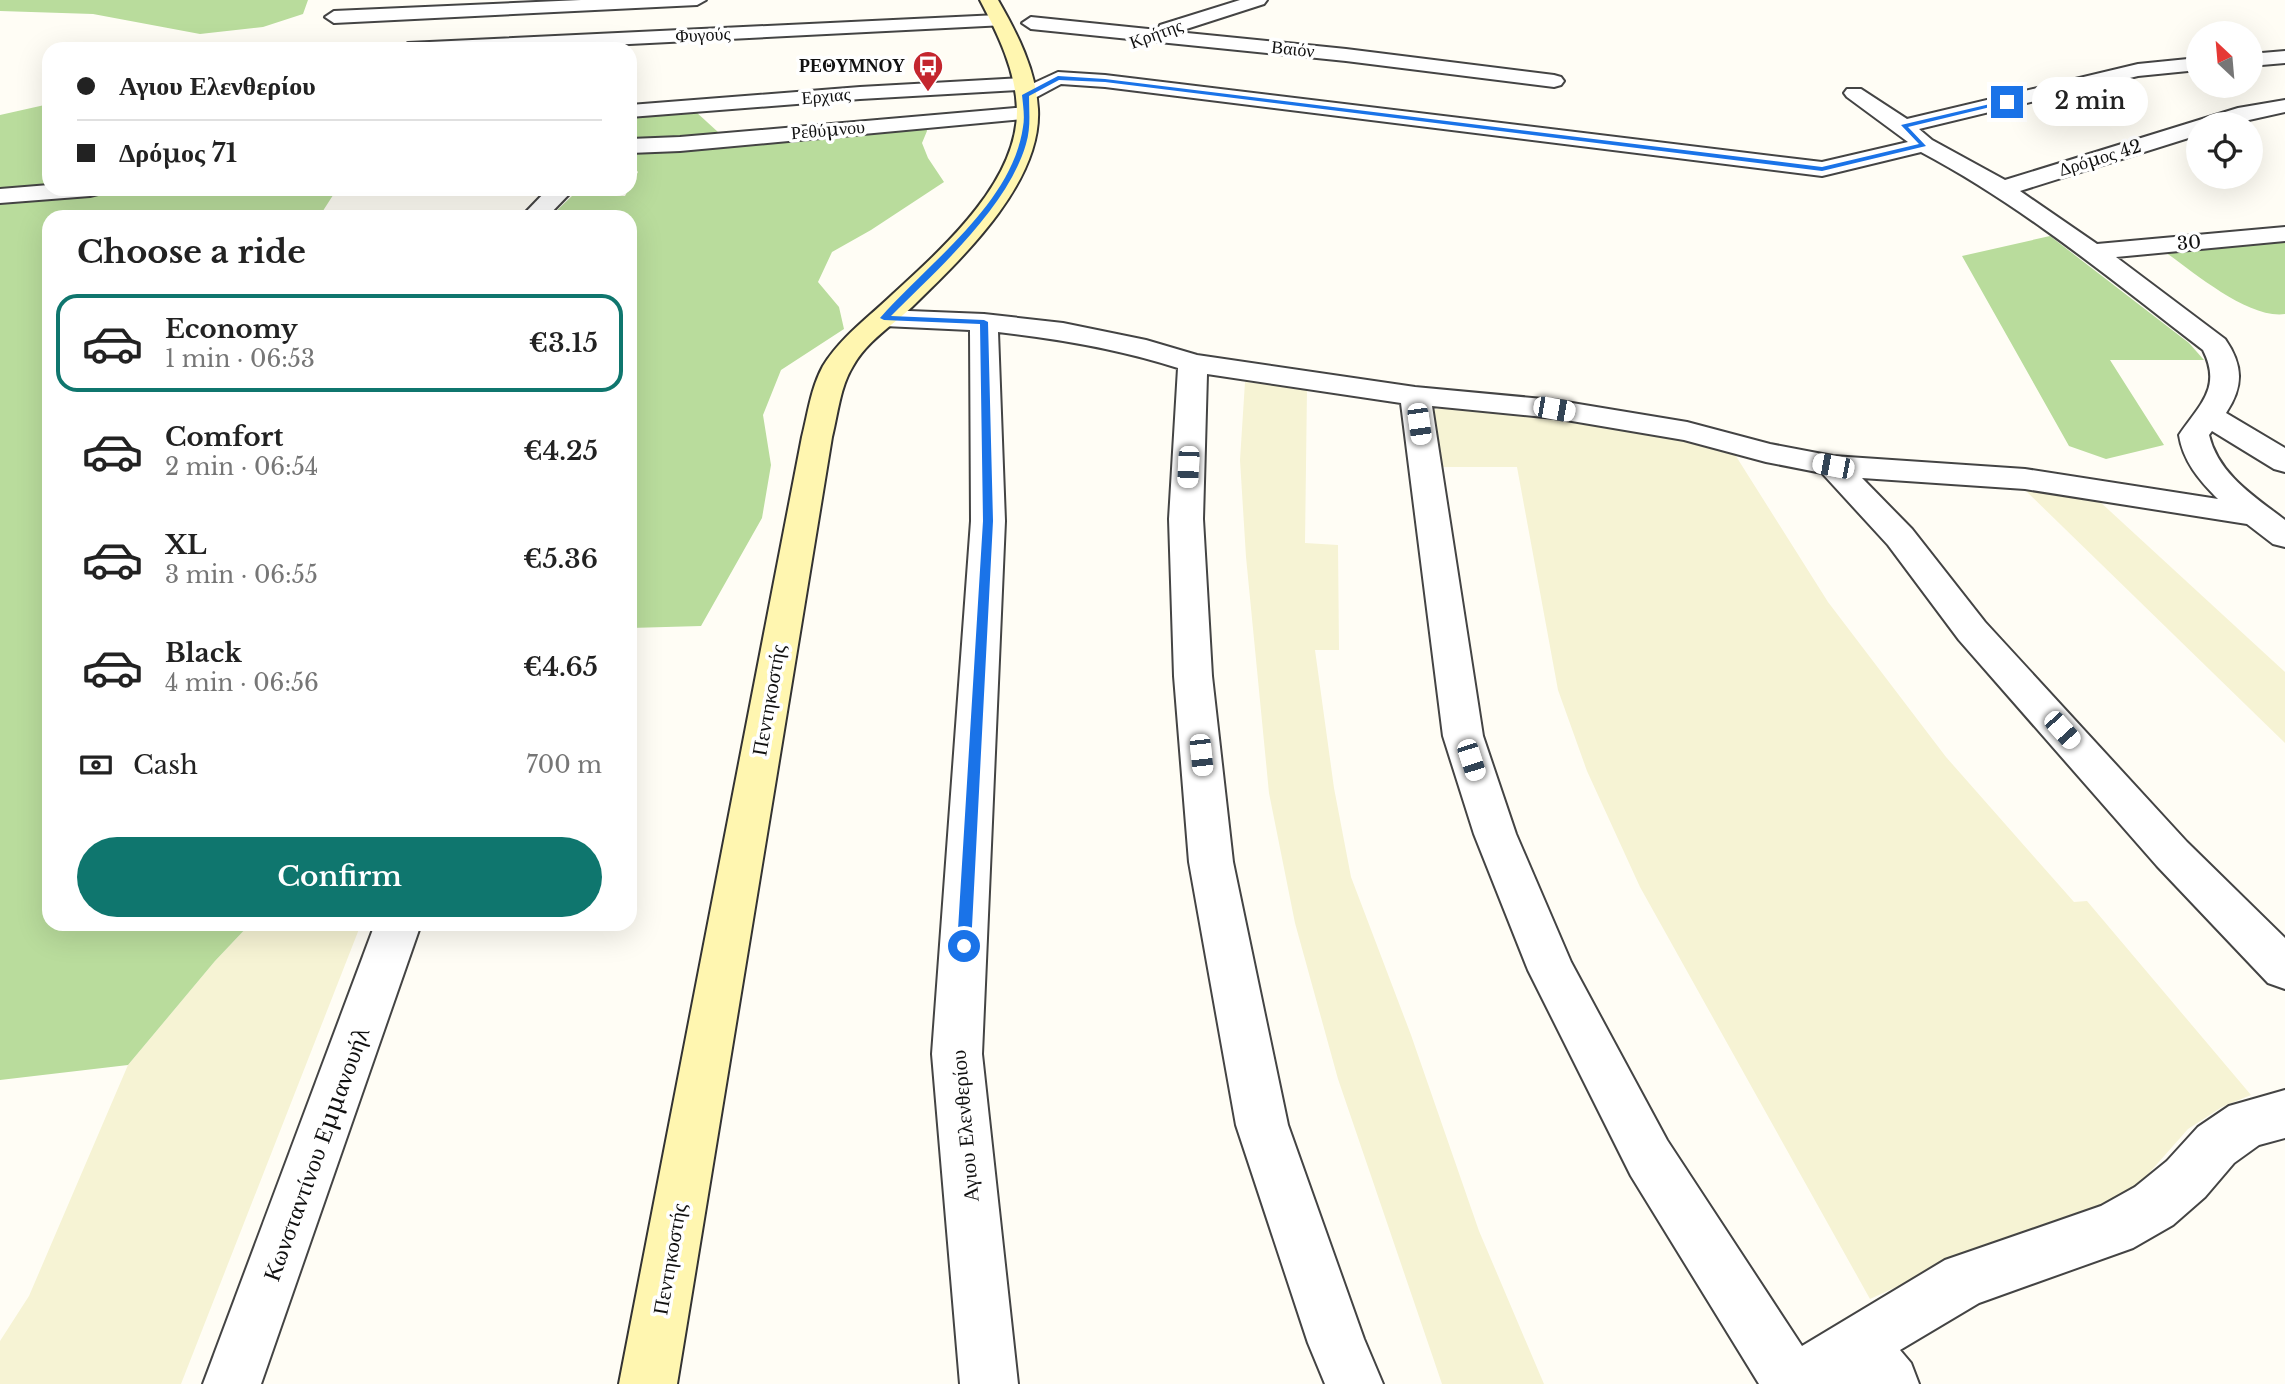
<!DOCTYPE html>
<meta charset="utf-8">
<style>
:root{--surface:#fff;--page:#f2f2f2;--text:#222;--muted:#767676;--line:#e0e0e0;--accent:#0f766e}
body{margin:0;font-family:"Libre Baskerville",serif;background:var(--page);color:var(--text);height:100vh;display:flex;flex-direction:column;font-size:26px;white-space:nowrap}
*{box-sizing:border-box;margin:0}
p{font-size:23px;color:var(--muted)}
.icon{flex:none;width:38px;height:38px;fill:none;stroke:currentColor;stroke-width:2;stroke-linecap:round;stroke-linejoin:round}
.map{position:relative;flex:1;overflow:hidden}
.drawer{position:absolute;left:42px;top:210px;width:595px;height:721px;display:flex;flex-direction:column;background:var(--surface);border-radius:21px;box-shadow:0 7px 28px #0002}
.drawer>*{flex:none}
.guide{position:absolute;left:42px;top:42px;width:595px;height:154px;border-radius:21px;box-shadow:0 7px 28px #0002;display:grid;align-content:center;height:154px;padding:0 35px;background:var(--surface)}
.needle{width:46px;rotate:334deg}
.fabs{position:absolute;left:2186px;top:21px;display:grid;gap:14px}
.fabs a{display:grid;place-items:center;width:77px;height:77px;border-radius:50%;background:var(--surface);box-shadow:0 7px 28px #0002;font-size:35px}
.end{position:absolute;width:32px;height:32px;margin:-16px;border:9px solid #1a73e8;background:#fff;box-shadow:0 0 0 4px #fff}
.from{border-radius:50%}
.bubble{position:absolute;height:49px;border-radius:24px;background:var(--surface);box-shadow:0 7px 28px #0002;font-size:23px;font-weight:600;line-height:49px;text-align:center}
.car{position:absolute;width:21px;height:42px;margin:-21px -10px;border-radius:9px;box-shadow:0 0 5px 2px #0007;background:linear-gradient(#fff 24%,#345 0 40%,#fff 0 76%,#345 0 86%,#fff 0)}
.guide b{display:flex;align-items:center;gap:24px;height:66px;font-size:26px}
.guide b+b{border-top:2px solid var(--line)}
.guide i{width:18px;height:18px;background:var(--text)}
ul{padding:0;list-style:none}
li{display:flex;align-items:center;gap:21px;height:98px;margin:0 14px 10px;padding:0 21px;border:4px solid transparent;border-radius:21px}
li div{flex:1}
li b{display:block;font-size:26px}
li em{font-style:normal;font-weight:600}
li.current{border-color:var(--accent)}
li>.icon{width:63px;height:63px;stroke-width:1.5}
h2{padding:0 35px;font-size:32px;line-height:84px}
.pay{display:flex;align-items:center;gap:18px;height:77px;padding:0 35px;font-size:26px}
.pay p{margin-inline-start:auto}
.action{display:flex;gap:14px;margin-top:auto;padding:14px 35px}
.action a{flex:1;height:80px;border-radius:42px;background:var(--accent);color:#fff;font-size:28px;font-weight:600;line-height:80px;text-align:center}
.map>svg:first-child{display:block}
.farmland{fill:#f6f3d4}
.forest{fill:#b9dc9c}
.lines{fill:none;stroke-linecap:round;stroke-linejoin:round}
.street-casing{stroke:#444;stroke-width:4}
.secondary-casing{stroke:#333;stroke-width:4}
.street{fill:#fff;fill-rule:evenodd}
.secondary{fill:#fff6b0;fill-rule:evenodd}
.route{fill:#1a73e8}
.labels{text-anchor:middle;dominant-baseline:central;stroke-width:7;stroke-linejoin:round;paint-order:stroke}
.far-street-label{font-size:18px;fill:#111;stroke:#fff}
.far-poi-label{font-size:18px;font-weight:bold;fill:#111;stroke:#fff;text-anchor:end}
.street-label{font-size:21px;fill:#111;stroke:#fff}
.near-street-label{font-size:24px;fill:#111;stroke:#fff}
</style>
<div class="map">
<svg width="2285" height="1384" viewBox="0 0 2285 1384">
<rect width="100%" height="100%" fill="#fffdf5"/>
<g class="farmland">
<polygon points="1245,382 1307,389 1305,543 1338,545 1339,650 1315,650 1334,788 1351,877 1411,1035 1479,1231 1544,1384 1442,1384 1338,1079 1295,923 1269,793 1246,557 1240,460"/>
<polygon points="1454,406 1670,437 1734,453 1828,602 1946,757 2074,902 2087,901 2251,1095 2222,1107 2188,1129 2127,1198 1977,1250 1870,1299 1640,887 1587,771 1558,690 1517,467 1439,467 1432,410"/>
<polygon points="2025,490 2098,500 2285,672 2285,743"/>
<polygon points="250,924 361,924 181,1384 0,1384 0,1341 29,1296 128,1065 215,961"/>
</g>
<g class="forest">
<polygon points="0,0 308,0 303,14 263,27 200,34 93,14 0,11"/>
<polygon points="49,104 49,189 337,189 319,217 49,217 49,924 250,924 215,961 128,1065 0,1080 0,115"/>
<polygon points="695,111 730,143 926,127 927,131 922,143 928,158 944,182 871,230 832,252 818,282 839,307 844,329 781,370 763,415 771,465 762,518 701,626 630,628 630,217 550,217 573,195 625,196 638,172 630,162 630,116"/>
<polygon points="2050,236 2189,343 2204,360 2110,360 2164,445 2106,459 2069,446 1962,256"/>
<path d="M2285,241V314C2248,319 2195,273 2165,252Z"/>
</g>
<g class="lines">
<g class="street-casing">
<g id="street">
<polygon points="581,0 706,0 697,5 334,23 325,17 334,11"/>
<polygon points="1240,0 1267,0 1264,4 1177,32 1346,49 1554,75 1561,77 1564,81 1561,85 1554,87 1346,61 1031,29 1022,23 1031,17 1158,30 1160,25"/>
<polygon points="998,15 1005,17 1007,21 1005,25 530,49 398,49 408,43"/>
<polygon points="2285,51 2285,63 2250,66 2250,54"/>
<path d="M2198,58V70L2138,76L1919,129L1932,140L2005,180L2238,108L2285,100V112L2231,124H2198V135L2020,191L2097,244L2285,227V241L2116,257L2225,339C2243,365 2244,386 2226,413L2285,448V472L2274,469L2212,431L2209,435C2218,474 2255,497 2285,520V547L2273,544L2247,524L2025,489L1862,478L1912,529L1985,622L2187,842L2285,938V989L2268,983L2157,866L1959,640L1888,545L1822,473L1766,462L1684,440L1554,418L1432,406L1483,736L1516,834L1571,962L1667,1140L1802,1346L1945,1260L2101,1206L2135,1187L2167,1161L2198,1127L2229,1106L2285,1090V1138L2259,1145L2234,1163L2205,1197L2173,1225L2133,1248L1979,1303L1900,1350L1911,1363L1919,1384H1759L1631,1176L1528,970L1474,834L1443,736L1401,403L1207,374L1203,519L1212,676L1233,862L1288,1125L1364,1339L1383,1384H1325L1308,1343L1236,1125L1189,862L1174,676L1169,519L1178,368C1119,349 1060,339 998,332L1005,521L982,1054L1018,1384H960L932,1054L971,521L970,330L884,326L874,324L870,318L874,312L884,310L984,314L1063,323L1146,340L1197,355L1415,387L1554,400L1687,422L1770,444L1833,456L2025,469L2218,499C2199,480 2183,461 2179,435C2200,404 2222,388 2203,350C2112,280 2023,206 1921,152L1822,176L1105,87L1061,84L1033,99H1019L1016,95L1019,90L860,99L630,117V105L860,87L1022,78L1032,84L1058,72L1105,75L1822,162L1908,142L1847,97L1844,93L1847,89H1861L1907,119L2138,64Z"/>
<polygon points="1027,107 1035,108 1038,113 1035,118 680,151 630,153 630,139 680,137"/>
<polygon points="49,185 49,189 102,189 98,194 90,196 0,203 0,189"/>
<polygon points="548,189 574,189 547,217 521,217"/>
<polygon points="375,924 421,924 261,1384 203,1384"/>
</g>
</g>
<g class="secondary-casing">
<path id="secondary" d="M980,0H998C1017,33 1036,70 1038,109C1042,183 962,258 913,306C893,325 867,341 853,366C840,387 838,413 832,437L677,1384H619L802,437C808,413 811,388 823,366C841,337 869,317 893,294C942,249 1018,182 1017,110C1016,71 998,34 980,0Z"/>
</g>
<use href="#street" class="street"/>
<use href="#secondary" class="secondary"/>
</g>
<path class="route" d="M1058,76L1105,79L1822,167L1919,144L1901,125L2007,100L2011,102L1908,127L1926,146L1822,171L1105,82L1059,80L1029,96C1029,112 1031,128 1026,144C1008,207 937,270 891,316L984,320L988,322L993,521L971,946L964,952L957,946L983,521L980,324L884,320L880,318C928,263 1012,204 1023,127C1025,117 1023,105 1022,95Z"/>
<defs>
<g id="bus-pin" transform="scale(1.575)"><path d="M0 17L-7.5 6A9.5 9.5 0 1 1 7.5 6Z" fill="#c4262e" stroke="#fff"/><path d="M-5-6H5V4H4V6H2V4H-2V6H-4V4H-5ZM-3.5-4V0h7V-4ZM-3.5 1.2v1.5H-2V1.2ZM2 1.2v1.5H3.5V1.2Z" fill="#fff"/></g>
</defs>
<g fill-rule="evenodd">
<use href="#bus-pin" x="928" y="66"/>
</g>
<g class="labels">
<g class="far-street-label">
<text transform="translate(1156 34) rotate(-20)">Κρήτης</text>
<text transform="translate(703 35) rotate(-3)">Φυγούς</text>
<text transform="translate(1293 49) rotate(6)">Βαιόν</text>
<text transform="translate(826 96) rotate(-5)">Ερχιας</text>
<text transform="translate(828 130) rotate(-5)">Ρεθύμνου</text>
<text transform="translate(2100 158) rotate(-17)">Δρόμος 42</text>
<text transform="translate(2189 243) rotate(-5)">30</text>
</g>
<g class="far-poi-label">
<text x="905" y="66">ΡΕΘΥΜΝΟΥ</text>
</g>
<g class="street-label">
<text transform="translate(769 700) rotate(-80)">Πεντηκοστής</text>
<text transform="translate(965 1126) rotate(-95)">Αγιου Ελενθερίου</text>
<text transform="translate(670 1259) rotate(-80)">Πεντηκοστής</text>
</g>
<g class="near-street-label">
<text transform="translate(316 1154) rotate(-70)">Κωνσταντίνου Εμμανουήλ</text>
</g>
</g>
</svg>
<div class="fabs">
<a><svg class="needle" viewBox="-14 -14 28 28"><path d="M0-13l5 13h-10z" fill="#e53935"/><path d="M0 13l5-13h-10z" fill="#767676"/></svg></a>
<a><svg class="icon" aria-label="locate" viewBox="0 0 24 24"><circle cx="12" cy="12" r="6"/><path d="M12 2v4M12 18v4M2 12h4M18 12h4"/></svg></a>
</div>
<i class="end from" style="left:964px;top:946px"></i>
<i class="end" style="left:2007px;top:102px"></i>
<div class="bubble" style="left:2032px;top:77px;width:116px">2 min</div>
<i class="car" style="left:1554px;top:409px;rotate:100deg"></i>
<i class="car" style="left:1419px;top:424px;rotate:172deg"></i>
<i class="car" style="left:1833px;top:466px;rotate:281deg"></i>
<i class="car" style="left:1188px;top:467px;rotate:183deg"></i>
<i class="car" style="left:2062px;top:730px;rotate:138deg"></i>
<i class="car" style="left:1201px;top:755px;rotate:174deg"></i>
<i class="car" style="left:1471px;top:760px;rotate:162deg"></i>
<div class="guide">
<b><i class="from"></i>Αγιου Ελενθερίου</b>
<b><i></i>Δρόμος 71</b>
</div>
<section class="drawer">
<h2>Choose a ride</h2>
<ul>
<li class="current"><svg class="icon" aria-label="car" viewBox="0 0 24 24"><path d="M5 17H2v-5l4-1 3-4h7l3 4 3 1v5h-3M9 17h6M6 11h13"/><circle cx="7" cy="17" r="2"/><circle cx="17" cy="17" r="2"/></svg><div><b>Economy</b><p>1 min · 06:53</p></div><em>€3.15</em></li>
<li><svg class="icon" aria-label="car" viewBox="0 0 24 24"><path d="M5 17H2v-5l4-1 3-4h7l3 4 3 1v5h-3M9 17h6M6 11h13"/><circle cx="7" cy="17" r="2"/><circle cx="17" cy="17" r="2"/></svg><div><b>Comfort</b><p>2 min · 06:54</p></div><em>€4.25</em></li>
<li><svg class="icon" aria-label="car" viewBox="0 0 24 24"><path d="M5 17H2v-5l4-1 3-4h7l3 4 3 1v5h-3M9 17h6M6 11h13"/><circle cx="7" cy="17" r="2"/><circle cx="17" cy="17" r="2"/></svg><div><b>XL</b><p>3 min · 06:55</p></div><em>€5.36</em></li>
<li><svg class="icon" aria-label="car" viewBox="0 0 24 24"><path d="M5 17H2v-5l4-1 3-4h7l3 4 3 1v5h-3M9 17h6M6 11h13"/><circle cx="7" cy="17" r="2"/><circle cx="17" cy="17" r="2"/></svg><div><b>Black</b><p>4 min · 06:56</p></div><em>€4.65</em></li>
</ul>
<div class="pay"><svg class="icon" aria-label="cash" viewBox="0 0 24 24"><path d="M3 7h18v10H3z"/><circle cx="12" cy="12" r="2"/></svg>Cash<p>700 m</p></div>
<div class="action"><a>Confirm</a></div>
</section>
</div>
